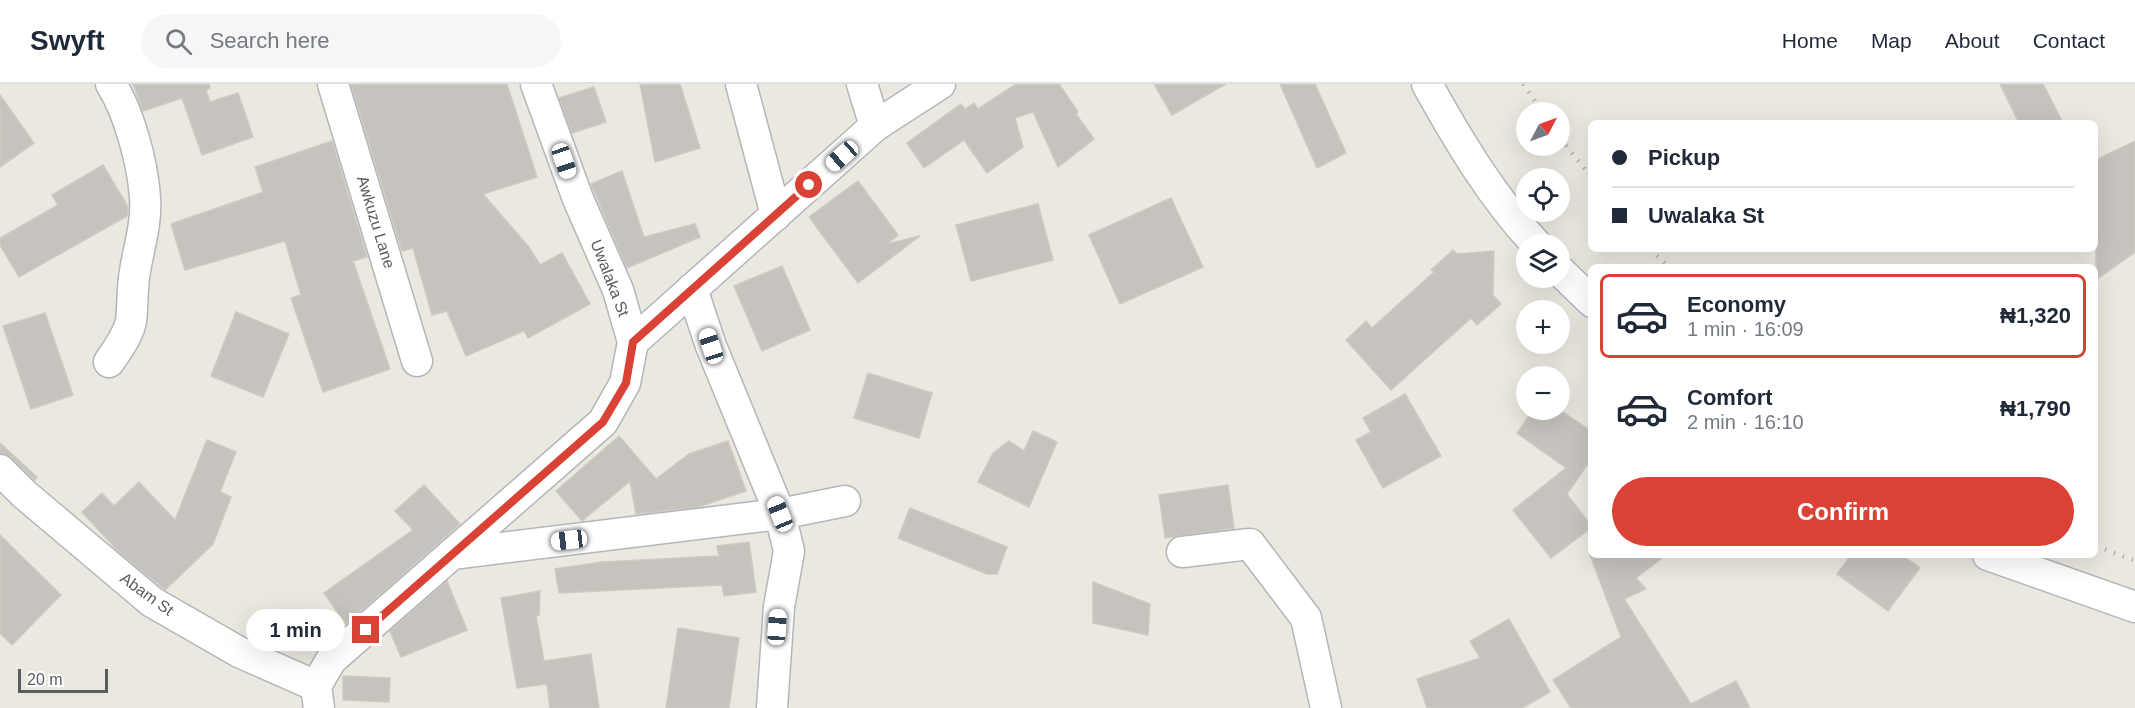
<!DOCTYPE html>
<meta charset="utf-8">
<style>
:root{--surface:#fff;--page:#f6f6f7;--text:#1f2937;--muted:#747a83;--line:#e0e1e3;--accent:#db4236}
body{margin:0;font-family:Helvetica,sans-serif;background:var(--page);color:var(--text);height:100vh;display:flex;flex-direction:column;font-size:22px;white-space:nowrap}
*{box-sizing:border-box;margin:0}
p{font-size:20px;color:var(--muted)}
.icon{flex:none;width:33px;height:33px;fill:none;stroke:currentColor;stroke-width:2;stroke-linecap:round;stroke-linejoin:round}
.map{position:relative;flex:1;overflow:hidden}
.sheet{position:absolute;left:1588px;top:180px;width:510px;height:294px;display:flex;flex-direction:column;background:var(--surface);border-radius:9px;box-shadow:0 6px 24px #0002}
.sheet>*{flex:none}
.hud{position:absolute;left:1588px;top:36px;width:510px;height:132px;border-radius:9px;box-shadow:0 6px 24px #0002;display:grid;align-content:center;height:132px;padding:0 24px;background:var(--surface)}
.needle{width:39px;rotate:49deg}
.fabs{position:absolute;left:1516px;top:18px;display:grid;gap:12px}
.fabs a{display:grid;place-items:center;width:54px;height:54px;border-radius:50%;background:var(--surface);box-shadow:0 6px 24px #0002;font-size:30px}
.scale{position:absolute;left:18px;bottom:15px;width:90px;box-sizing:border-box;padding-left:6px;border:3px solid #595c60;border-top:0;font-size:16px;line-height:21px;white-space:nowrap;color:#595c60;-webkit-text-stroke:4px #fff;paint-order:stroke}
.end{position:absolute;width:27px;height:27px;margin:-14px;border:8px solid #db4236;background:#fff;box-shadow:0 0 0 3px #fff}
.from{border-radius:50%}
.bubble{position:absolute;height:42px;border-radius:21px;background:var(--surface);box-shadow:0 6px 24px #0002;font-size:20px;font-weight:800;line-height:42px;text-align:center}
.car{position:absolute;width:18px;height:36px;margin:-18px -9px;border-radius:8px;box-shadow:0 0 4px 2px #0007;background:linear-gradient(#fff 24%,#345 0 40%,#fff 0 76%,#345 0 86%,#fff 0)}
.hud b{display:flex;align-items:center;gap:21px;height:57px;font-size:22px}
.hud b+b{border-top:2px solid var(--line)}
.hud i{width:15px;height:15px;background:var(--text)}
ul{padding:10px 0 0;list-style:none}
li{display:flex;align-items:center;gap:18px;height:84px;margin:0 12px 9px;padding:0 12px;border:3px solid transparent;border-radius:9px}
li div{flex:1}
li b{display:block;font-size:22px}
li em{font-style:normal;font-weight:800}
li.current{border-color:var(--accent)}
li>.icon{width:54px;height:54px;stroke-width:1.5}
.action{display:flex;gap:12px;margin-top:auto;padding:12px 24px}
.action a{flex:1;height:69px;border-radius:36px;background:var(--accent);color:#fff;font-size:24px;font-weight:800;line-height:69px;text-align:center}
header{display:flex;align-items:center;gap:36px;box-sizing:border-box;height:84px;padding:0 30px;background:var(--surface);border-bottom:2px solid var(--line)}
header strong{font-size:28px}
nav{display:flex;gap:33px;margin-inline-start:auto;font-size:21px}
.search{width:420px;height:54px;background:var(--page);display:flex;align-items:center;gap:15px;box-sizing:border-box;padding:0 21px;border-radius:33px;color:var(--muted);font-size:22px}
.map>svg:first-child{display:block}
.building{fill:#c6c3be;stroke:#cfcabf;stroke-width:1.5}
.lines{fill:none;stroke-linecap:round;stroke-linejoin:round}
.minor-casing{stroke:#b3b6ba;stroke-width:33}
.minor{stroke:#fff;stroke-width:30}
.rail{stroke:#b1b2b2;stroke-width:4.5;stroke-dasharray:1.5 8;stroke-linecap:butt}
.route{stroke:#db4236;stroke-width:8}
.labels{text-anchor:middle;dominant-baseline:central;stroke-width:6;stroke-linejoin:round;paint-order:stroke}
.street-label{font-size:16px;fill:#595c60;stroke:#fff}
</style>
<header>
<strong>Swyft</strong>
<div class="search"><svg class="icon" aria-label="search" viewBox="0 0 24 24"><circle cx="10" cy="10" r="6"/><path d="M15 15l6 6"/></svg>Search here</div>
<nav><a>Home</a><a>Map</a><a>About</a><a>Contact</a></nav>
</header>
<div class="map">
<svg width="2135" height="624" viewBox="0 0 2135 624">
<rect width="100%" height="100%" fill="#ebe8e0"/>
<g class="building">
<polygon points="133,0 209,0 210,4 206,6 210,18 238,9 253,53 202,71 182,14 143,27"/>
<polygon points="351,0 507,0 537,93 483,110 529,163 540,181 562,169 590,220 528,254 524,247 466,272 447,227 432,231 413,164 402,167"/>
<polygon points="640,0 680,0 700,64 655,78"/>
<polygon points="1016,0 1059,0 1078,28 1076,30 1094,55 1058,83 1033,28 1015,34 1023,63 987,89 964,56 924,84 907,59 961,20 965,25 974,19 978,25"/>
<polygon points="1154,0 1226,0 1172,31"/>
<polygon points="1280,0 1315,0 1346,69 1317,84"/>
<polygon points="2000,0 2043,0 2063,39 2019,39"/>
<polygon points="594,3 606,38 572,49 559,14"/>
<polygon points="0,11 34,59 0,83"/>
<polygon points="332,57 367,173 353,177 390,285 323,308 291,214 301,211 285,157 185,186 171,140 263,108 255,83"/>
<polygon points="2135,57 2135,168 2096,196 2096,76"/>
<polygon points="103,81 128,123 127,132 19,193 0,161 0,154 58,121 52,111"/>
<polygon points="622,87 644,153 695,140 700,153 627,184 591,100"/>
<polygon points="858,97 898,151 887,160 920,152 858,199 809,133"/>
<polygon points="1171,114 1203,183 1120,220 1089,151"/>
<polygon points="1038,120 1053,176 971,197 956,141"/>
<polygon points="1453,166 1457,170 1494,167 1493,211 1501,220 1477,241 1471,234 1391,306 1346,256 1366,237 1372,244 1434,188 1431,186"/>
<polygon points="782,182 810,246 762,267 734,202"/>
<polygon points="236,228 289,250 263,313 211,292"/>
<polygon points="45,229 73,311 31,325 3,242"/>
<polygon points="868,289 932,309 919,354 854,334"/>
<polygon points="1405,310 1441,372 1383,404 1356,356 1371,348 1363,334"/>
<polygon points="1533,326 1560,326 1592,348 1592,374 1567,410 1592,443 1551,474 1513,426 1566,384 1517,349"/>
<polygon points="1033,347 1057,358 1029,423 978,398 993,369 1009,357 1024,367"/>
<polygon points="619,352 656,395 689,370 728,357 746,407 698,423 636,430 630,397 582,437 556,407"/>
<polygon points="207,356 236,368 220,408 231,413 213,460 165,506 119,468 82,428 102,409 114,422 139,398 175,436"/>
<polygon points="0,359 37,393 35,396 12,374 0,369"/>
<polygon points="424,401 460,440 346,540 324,509 413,446 395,427"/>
<polygon points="1228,401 1234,444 1165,454 1159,411"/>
<polygon points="910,424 1007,463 997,490 987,490 898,454"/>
<polygon points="0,451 61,511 12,561 0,549"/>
<polygon points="749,458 756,508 724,512 722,501 559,509 555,485 602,478 719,472 717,462"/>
<polygon points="1590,471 1666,471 1636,494 1646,505 1624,515 1691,620 1736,597 1750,624 1571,624 1553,596 1621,553"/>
<polygon points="1851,471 1902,471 1920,484 1888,527 1837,490"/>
<polygon points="447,497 467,546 401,573 390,547"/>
<polygon points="1093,498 1150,520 1148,551 1093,539"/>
<polygon points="540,507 539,531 536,532 544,577 591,570 599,624 550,624 547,600 517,604 501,514"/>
<polygon points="1509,535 1550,608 1522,624 1427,624 1417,595 1480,574 1470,557"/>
<polygon points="678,544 739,554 729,624 666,624"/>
<polygon points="343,592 390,594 389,618 343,616"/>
</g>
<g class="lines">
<g class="minor-casing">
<g id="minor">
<polyline points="333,0 417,277"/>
<polyline points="741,0 776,131"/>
<polyline points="862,0 875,42"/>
<path d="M1427,0C1458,56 1492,113 1536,160"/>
<polyline points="1560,187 1592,218"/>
<polyline points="692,205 711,262 780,430 789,467 779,523 772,624"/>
<polyline points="633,258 875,42 940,0"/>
<path d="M109,278C117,266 128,252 131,237C133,221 132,203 135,187C139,163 147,138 145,114C143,80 129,28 111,0"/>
<polyline points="0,386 24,410 152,518 239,568 316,602"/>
<polyline points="1182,468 1250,460 1306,534 1326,624"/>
<polyline points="452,470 780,430 845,417"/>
<polyline points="1988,471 2135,523"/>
<polyline points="319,624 316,602 331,576 603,338 625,299 633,258 618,206 578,115 536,0"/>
</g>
</g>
<use href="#minor" class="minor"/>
<g class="rail">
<polyline points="1523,0 1543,28"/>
<polyline points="1560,54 1592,94"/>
<polyline points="1650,165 1669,183"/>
<polyline points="2096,462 2135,477"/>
</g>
</g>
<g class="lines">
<polyline class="route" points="366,546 603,338 626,299 633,258 809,101"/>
</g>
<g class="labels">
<g class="street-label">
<text transform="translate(376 138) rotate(73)">Awkuzu Lane</text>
<text transform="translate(610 194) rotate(69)">Uwalaka St</text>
<text transform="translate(147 510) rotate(36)">Abam St</text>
</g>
</g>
</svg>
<div class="fabs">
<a><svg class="needle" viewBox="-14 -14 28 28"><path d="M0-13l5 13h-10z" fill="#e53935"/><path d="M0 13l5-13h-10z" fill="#747a83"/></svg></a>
<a><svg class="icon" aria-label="locate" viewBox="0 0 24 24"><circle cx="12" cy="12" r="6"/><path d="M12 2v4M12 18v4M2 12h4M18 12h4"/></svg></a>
<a><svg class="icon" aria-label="layers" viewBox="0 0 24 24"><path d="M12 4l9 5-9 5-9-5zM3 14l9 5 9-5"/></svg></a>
<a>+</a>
<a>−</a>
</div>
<div class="scale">20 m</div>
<i class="end from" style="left:809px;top:101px"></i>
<i class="end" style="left:366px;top:546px"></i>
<div class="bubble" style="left:246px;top:525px;width:99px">1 min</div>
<i class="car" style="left:842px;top:72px;rotate:229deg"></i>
<i class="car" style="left:564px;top:77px;rotate:161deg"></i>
<i class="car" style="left:711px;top:262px;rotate:342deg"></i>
<i class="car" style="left:780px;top:430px;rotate:338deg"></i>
<i class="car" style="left:569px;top:456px;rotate:263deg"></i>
<i class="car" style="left:777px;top:543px;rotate:4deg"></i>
<div class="hud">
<b><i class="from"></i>Pickup</b>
<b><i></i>Uwalaka St</b>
</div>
<section class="sheet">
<ul>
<li class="current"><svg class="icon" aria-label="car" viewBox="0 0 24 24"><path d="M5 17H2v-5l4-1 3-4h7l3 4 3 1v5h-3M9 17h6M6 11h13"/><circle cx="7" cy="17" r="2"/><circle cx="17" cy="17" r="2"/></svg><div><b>Economy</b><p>1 min · 16:09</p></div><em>₦1,320</em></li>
<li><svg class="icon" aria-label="car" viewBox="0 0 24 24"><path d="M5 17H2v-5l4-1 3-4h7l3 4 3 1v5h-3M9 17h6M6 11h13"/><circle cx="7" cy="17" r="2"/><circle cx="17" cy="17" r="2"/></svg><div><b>Comfort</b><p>2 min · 16:10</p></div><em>₦1,790</em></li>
</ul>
<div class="action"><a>Confirm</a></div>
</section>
</div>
